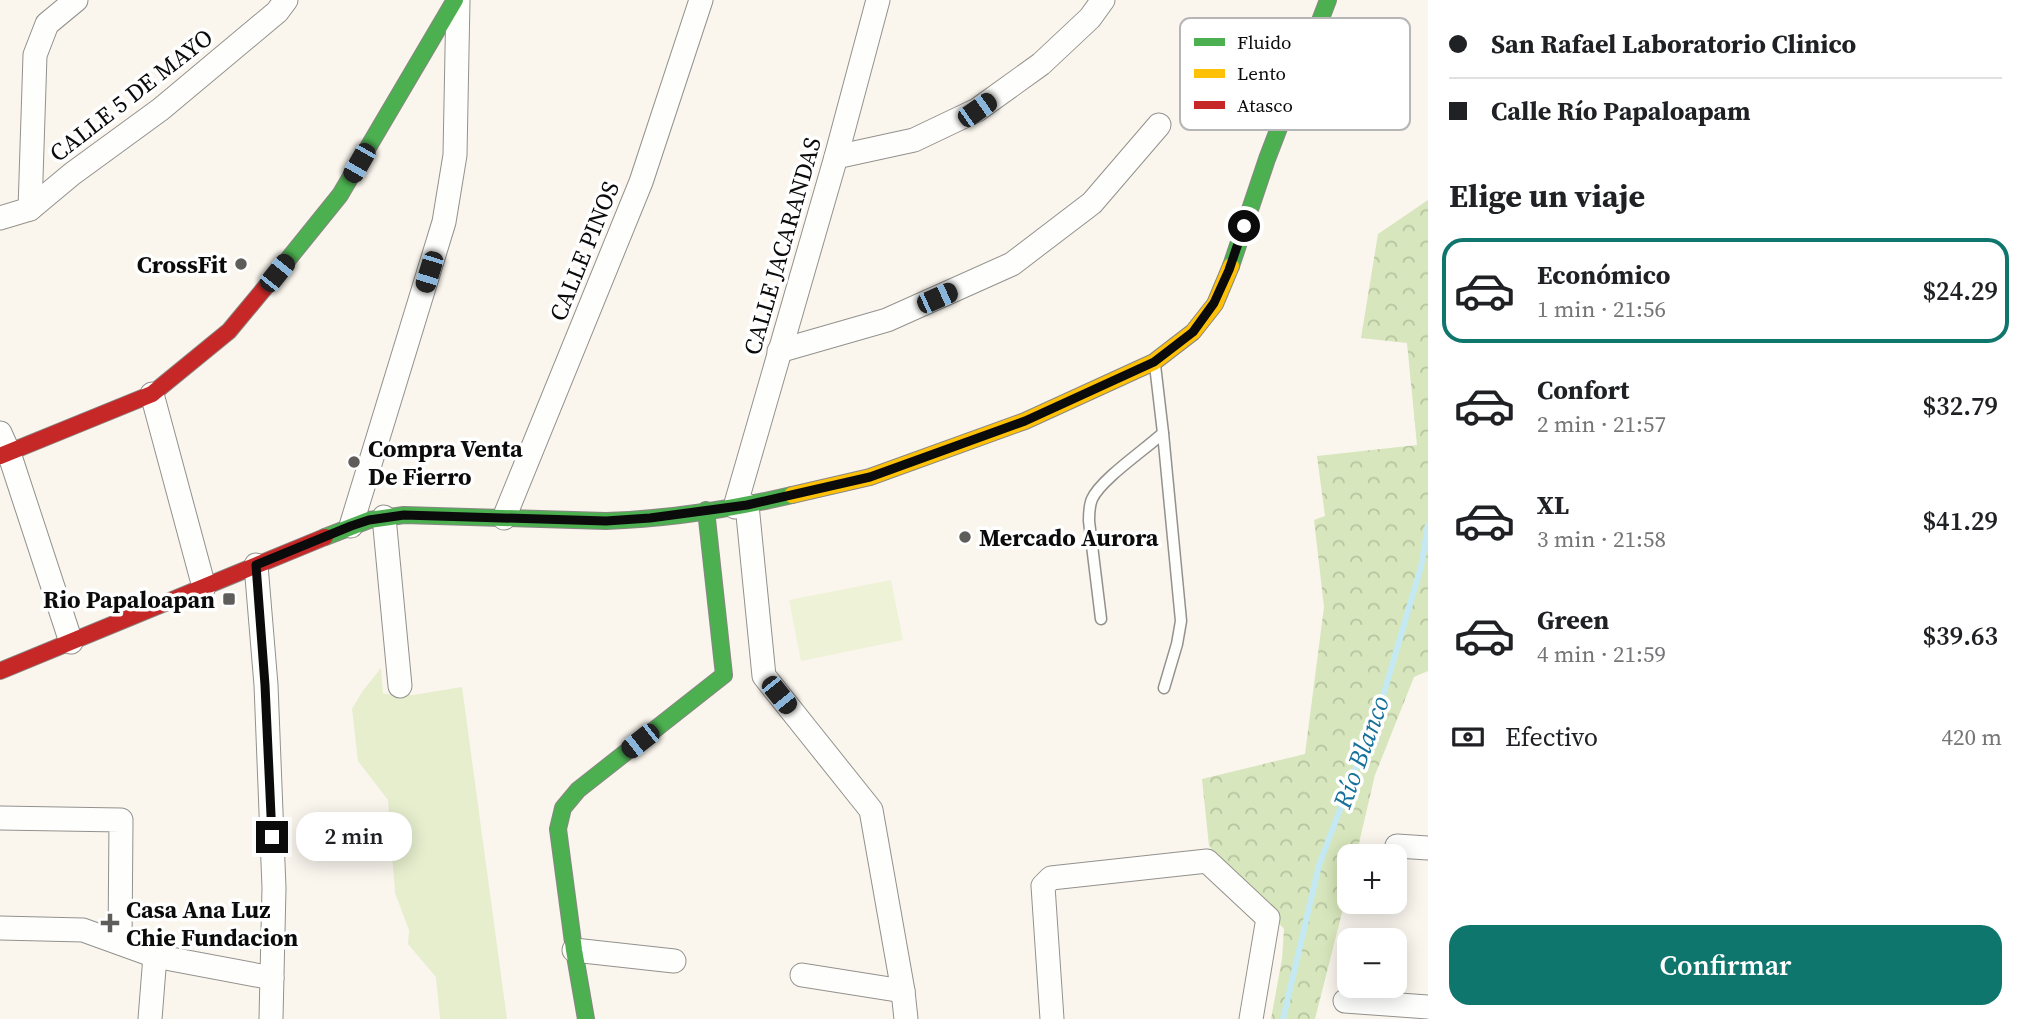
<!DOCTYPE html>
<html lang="es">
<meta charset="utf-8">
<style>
:root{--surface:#fff;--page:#f6f6f6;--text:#202124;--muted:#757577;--line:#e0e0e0;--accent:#0f766e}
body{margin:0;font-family:"Source Serif 4",serif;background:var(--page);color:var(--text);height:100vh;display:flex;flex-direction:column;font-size:26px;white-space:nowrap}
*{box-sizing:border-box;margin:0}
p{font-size:23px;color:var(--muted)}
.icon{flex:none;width:38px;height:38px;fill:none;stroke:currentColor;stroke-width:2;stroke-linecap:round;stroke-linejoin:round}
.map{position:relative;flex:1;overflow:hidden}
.details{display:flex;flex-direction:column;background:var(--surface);width:595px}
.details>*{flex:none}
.hud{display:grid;align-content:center;height:154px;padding:0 21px;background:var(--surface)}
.tools{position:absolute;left:1337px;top:844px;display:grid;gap:14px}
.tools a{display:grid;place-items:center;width:70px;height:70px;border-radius:14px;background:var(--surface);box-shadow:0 4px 18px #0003;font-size:35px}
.end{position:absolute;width:32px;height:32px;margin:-16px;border:9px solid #0b0b0b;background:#fff;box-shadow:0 0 0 4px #fff}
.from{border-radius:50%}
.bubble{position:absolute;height:49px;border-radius:21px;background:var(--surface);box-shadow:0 4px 18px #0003;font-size:23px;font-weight:600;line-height:49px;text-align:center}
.car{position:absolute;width:21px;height:42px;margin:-21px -10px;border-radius:9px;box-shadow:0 0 5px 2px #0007;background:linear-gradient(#222 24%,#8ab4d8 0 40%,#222 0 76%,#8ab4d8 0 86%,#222 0)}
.hud b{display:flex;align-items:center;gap:24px;height:66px;font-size:26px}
.hud b+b{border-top:2px solid var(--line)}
.hud i{width:18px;height:18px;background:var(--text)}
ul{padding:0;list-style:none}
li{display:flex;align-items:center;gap:21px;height:105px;margin:0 14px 10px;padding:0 7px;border:4px solid transparent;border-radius:21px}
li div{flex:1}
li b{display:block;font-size:26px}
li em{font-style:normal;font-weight:600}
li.current{border-color:var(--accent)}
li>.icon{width:63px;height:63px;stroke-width:1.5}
h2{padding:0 21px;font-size:32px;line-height:84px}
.pay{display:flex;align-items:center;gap:18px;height:77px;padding:0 21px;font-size:26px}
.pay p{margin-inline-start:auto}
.button{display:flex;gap:14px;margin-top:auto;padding:14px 21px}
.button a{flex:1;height:80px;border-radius:21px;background:var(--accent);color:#fff;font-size:28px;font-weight:600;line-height:80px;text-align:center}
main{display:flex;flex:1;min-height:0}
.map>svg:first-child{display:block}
.grass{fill:#e6eece}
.forest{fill:url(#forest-crowns)}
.pitch{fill:#eef2d7}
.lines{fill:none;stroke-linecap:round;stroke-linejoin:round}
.stream{stroke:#c5e9f3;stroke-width:6}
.lane-casing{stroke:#93918d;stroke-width:13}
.street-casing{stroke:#93918d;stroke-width:25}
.fast-casing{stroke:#898784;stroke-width:18}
.slow-casing{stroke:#898784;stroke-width:18}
.jam-casing{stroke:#898784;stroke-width:18}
.lane{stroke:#fefefc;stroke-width:10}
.street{stroke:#fefefc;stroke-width:23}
.fast{stroke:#4caf50;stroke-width:16}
.slow{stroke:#ffc107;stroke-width:16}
.jam{stroke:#c62828;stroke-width:16}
.route{stroke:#0b0b0b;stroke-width:9}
.poi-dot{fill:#5f5d5a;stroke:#fff;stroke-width:2.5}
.labels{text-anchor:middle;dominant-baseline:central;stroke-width:7;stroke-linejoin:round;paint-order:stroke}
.street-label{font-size:24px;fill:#0b0b0b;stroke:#fff}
.poi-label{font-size:24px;font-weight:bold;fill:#0b0b0b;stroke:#fff;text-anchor:start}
.water-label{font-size:26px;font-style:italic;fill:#177099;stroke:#fff}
.key{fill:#fff;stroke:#b6b6b6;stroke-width:2}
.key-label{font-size:19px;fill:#0b0b0b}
</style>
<main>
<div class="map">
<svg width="1428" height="1019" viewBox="0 0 1428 1019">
<defs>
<pattern id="forest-crowns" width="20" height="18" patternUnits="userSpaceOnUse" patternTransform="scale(1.75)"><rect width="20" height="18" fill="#d7e6bc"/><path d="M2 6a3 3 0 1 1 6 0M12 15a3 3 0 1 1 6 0" fill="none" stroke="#b7c4a0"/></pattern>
</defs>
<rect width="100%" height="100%" fill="#faf6ee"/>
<polygon class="grass" points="381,668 383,694 413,695 462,687 507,1019 440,1019 436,977 408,944 409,930 395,893 388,800 358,761 352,709 362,692"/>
<polygon class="forest" points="1428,200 1428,671 1414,677 1375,775 1356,856 1349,856 1349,885 1315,1019 1271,1019 1282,959 1284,929 1209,846 1202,779 1305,754 1324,607 1314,520 1325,516 1317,456 1417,445 1407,343 1361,338 1378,234"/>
<polygon class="pitch" points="891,580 903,640 801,661 789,600"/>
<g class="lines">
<polyline class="stream" points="1283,1019 1319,865 1383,696 1421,567 1428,525"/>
<g class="lane-casing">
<g id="lane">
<polyline points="1163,433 1181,621 1177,644 1164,688"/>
<path d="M1101,619L1089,521C1089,513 1089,506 1092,499C1101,479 1146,449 1163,433L1155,365"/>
</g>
</g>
<g class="street-casing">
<g id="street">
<polyline points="836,157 914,140 977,110 1041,64 1090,18 1103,0"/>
<polyline points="30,209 35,55 47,24 76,0"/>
<polyline points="0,218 30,209 72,174 161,109 277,12 286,0"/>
<polyline points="779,351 887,320 1012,264 1092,203 1159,125"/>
<polyline points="152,394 204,587"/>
<polyline points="0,433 9,453 71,642"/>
<polyline points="747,505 764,676 871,810 903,991 906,1019"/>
<polyline points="735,507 836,157 878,0"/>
<polyline points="384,517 400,686"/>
<polyline points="504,518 641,182 701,0"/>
<polyline points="351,526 444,222 455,155 458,0"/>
<polyline points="256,565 266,685 274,888 271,1019"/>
<polyline points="0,818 121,820 120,943"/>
<polyline points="1397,846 1428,848"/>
<polyline points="0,928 83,930 155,956 272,978"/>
<polyline points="574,950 674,961"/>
<polyline points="802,975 903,991"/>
<polyline points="1345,1001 1428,1007"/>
<polyline points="150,1019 155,956"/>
<polyline points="1052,1019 1043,886 1051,878 1207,861 1268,918 1251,1019"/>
</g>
</g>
<g class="fast-casing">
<g id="fast">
<polyline points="1231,266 1267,159 1328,0"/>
<polyline points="273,278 340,195 455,0"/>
<path d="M325,537L369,520L404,515L606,521C668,519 732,509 792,495"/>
<polyline points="586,1019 574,950 558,829 563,808 578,790 724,675 706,510"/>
</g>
</g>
<g class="slow-casing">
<polyline id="slow" points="792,495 870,477 1025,421 1154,362 1193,332 1215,304 1231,266"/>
</g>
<g class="jam-casing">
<g id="jam">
<polyline points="0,456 152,394 229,331 273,278"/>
<polyline points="0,671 325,537"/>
</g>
</g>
<use href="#lane" class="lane"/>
<use href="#street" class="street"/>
<use href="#fast" class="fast"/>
<use href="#slow" class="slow"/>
<use href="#jam" class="jam"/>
</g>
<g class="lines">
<polyline class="route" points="272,837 265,685 256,565 351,526 369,520 404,515 606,521 650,518 747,505 870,477 1025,421 1154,362 1193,332 1214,303 1229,270 1244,226"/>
</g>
<g class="poi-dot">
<circle cx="241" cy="264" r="7"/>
<circle cx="354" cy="462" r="7"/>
<circle cx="965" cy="537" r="7"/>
<rect x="222" y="592" width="14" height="14" rx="3.5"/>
<path d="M106.5 912.5h7v7h7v7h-7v7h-7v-7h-7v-7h7z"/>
</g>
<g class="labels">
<g class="street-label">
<text transform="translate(131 95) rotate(-38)">CALLE 5 DE MAYO</text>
<text transform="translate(782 246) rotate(-74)">CALLE JACARANDAS</text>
<text transform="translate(584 251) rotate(-68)">CALLE PINOS</text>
</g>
<g class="poi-label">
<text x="227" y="264" text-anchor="end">CrossFit</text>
<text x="368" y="448">Compra Venta<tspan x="368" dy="28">De Fierro</tspan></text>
<text x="979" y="537">Mercado Aurora</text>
<text x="215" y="599" text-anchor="end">Rio Papaloapan</text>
<text x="126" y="909">Casa Ana Luz<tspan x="126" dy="28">Chie Fundacion</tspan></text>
</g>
<g class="water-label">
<text transform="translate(1361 752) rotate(-70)">Río Blanco</text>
</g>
</g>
<rect x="1180" y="18" width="230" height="112" rx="10" class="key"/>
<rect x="1194" y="38" width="31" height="8" fill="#4caf50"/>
<rect x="1194" y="69" width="31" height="9" fill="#ffc107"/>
<rect x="1194" y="101" width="31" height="8" fill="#c62828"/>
<g class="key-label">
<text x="1237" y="49">Fluido</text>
<text x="1237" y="80">Lento</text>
<text x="1237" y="112">Atasco</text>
</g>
</svg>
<div class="tools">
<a>+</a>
<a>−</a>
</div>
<i class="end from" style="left:1244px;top:226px"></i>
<i class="end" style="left:272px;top:837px"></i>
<div class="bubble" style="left:296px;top:812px;width:116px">2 min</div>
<i class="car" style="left:977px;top:110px;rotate:55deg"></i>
<i class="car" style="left:359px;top:163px;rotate:210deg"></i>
<i class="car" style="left:429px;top:272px;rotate:197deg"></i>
<i class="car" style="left:277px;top:273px;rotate:39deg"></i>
<i class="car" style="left:937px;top:298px;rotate:66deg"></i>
<i class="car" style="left:779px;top:695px;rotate:141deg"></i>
<i class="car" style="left:640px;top:741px;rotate:232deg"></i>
</div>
<section class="details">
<div class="hud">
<b><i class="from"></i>San Rafael Laboratorio Clinico</b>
<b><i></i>Calle Río Papaloapam</b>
</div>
<h2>Elige un viaje</h2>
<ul>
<li class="current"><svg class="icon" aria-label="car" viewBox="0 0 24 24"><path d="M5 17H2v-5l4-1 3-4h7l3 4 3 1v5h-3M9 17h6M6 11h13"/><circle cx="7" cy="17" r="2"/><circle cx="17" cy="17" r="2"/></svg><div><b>Económico</b><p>1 min · 21:56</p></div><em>$24.29</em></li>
<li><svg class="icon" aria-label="car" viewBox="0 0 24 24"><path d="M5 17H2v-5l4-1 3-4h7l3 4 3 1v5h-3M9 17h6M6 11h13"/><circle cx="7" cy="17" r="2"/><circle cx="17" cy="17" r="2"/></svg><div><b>Confort</b><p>2 min · 21:57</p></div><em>$32.79</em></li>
<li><svg class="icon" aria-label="car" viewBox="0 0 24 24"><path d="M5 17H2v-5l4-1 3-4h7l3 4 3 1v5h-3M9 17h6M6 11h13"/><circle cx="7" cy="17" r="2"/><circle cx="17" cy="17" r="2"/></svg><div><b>XL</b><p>3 min · 21:58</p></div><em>$41.29</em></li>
<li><svg class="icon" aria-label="car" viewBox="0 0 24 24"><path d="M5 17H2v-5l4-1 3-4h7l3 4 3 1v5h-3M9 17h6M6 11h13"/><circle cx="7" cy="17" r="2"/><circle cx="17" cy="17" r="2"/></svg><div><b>Green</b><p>4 min · 21:59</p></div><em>$39.63</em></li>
</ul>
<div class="pay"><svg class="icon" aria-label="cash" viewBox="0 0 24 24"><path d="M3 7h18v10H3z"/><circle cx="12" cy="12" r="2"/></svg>Efectivo<p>420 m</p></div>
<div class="button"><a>Confirmar</a></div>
</section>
</main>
